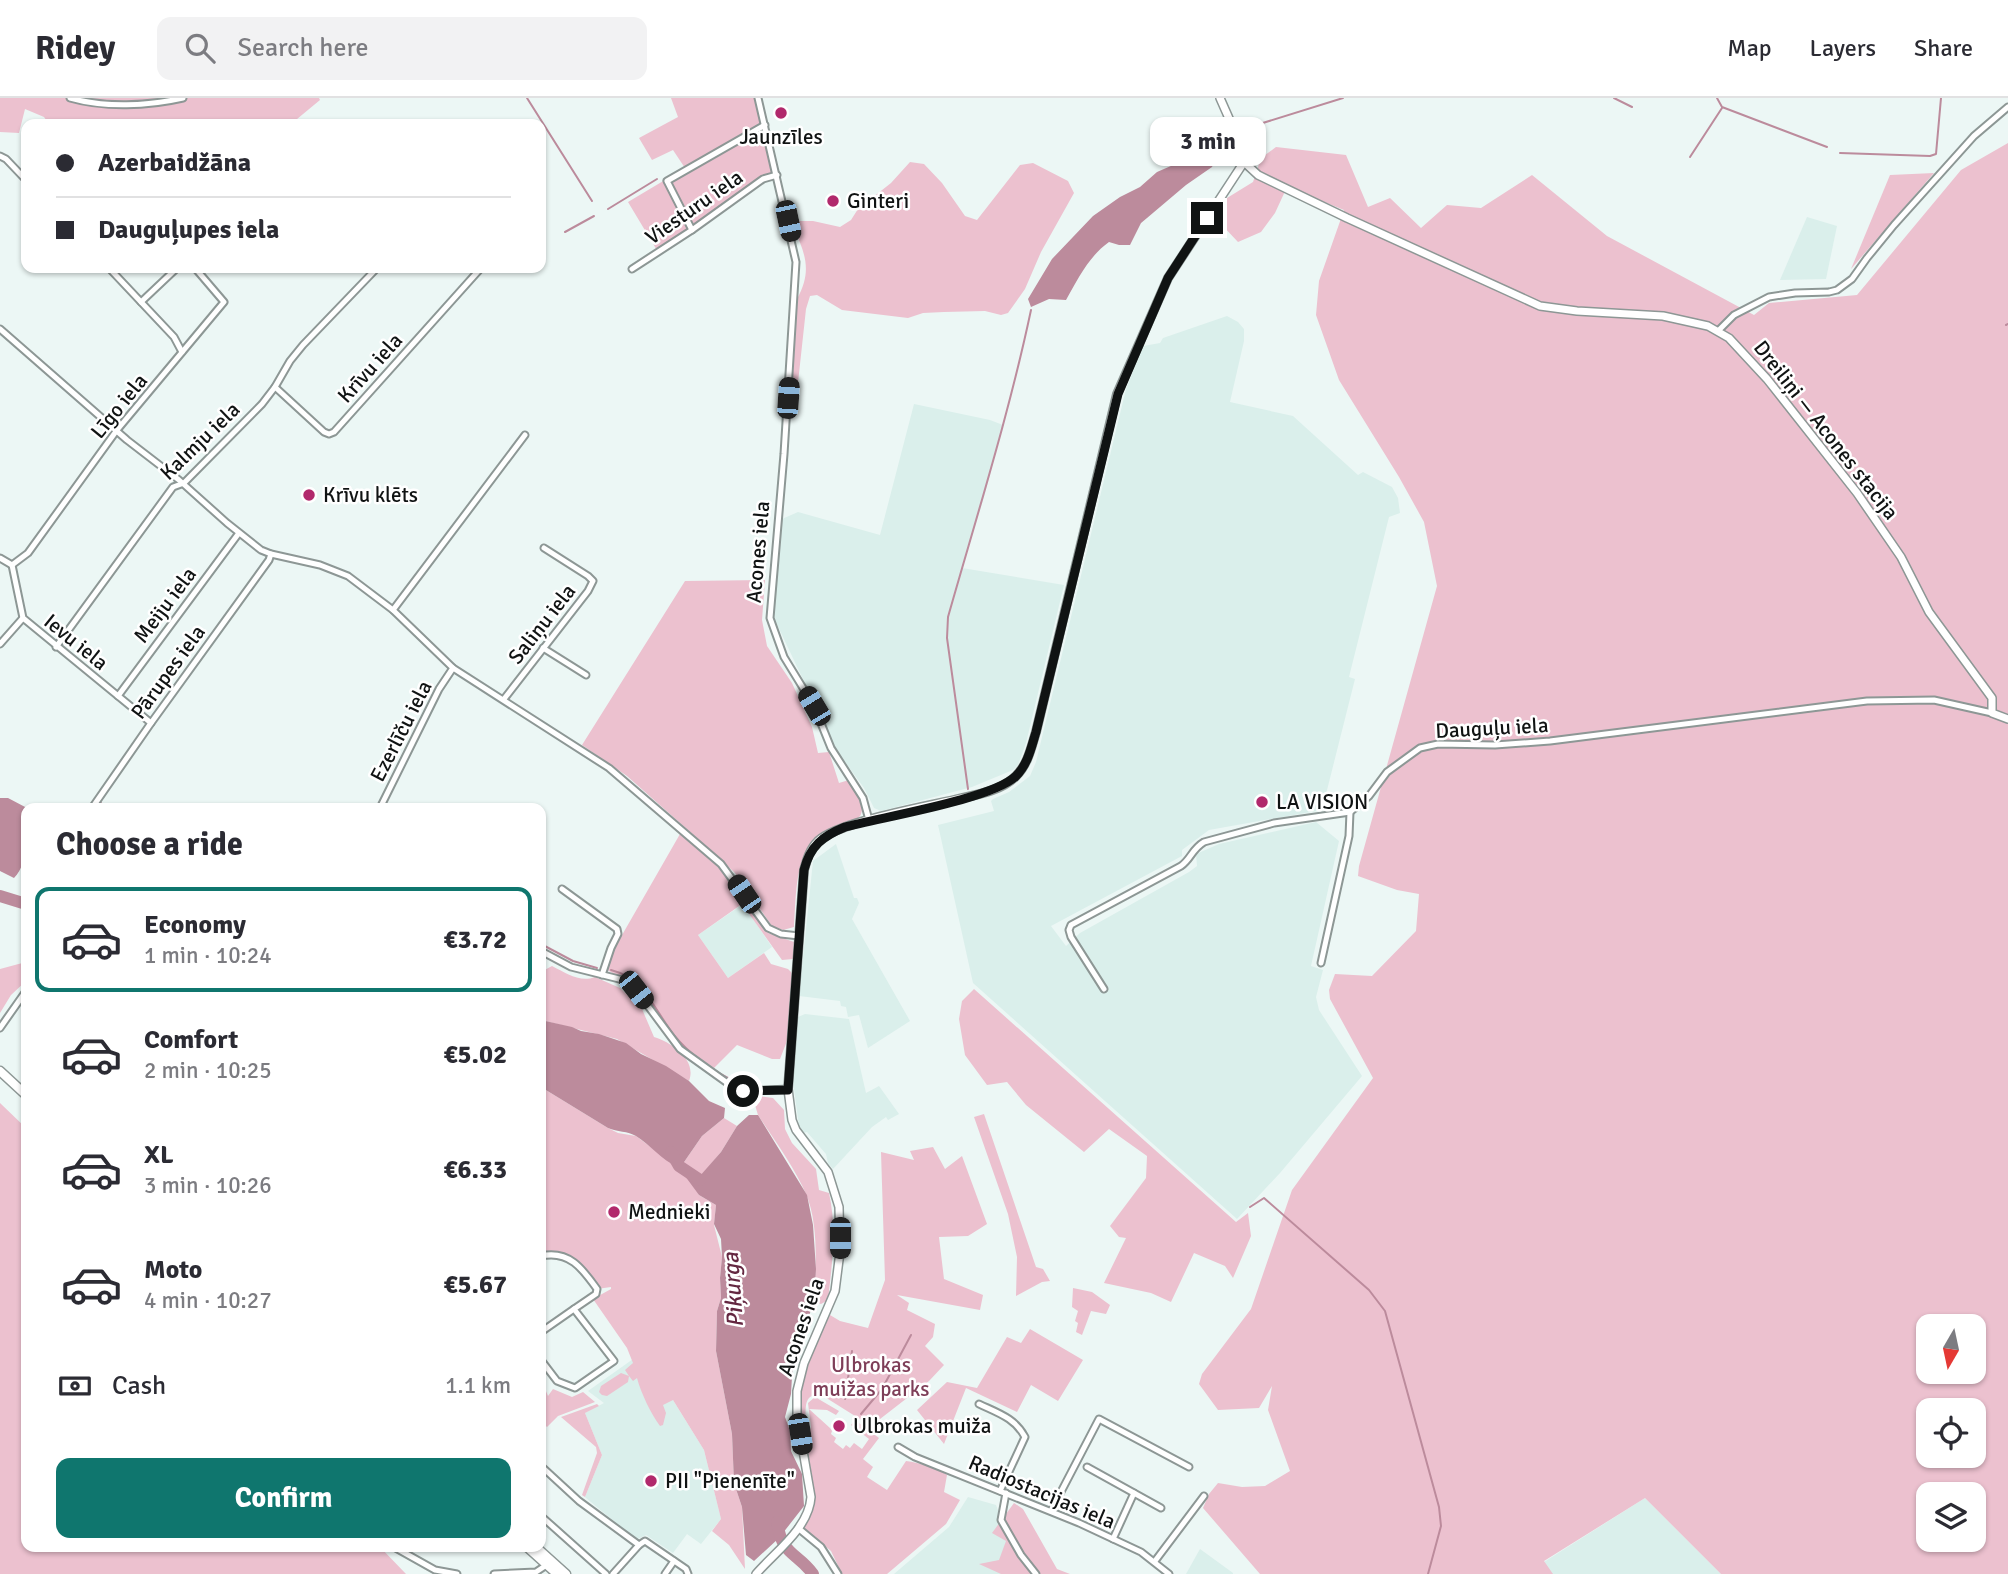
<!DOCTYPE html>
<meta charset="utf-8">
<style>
:root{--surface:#fff;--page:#f2f2f3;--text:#2b2b33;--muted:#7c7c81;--line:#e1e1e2;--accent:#0f766e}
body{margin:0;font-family:Signika,sans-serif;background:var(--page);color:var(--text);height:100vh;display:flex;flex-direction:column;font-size:26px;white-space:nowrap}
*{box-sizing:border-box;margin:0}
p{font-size:23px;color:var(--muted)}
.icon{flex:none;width:38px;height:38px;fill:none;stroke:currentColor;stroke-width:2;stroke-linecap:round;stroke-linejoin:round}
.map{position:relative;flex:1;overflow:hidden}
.panel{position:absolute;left:21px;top:705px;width:525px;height:749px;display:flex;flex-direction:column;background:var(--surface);border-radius:14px;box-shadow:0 2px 5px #0004}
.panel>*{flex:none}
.top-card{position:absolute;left:21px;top:21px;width:525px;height:154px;border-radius:14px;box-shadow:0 2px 5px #0004;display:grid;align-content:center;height:154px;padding:0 35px;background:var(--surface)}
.needle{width:46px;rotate:189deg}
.fabs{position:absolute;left:1916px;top:1216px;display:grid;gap:14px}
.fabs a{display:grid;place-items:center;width:70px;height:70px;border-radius:14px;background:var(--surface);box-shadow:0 2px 5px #0004;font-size:35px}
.end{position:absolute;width:32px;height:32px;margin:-16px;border:9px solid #101313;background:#fff;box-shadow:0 0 0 4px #fff}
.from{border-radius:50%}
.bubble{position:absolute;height:49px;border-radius:14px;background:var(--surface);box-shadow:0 2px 5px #0004;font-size:23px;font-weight:700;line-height:49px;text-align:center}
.car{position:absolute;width:21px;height:42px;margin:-21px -10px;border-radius:9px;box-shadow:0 0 5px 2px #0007;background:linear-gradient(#222 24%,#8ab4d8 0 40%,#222 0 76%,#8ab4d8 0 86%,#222 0)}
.top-card b{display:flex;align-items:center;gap:24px;height:66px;font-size:26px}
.top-card b+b{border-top:2px solid var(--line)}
.top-card i{width:18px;height:18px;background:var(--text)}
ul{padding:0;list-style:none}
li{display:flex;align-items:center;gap:21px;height:105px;margin:0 14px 10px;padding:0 21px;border:4px solid transparent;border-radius:14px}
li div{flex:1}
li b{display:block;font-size:26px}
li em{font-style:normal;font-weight:700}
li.current{border-color:var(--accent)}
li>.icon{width:63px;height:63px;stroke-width:1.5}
h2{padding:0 35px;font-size:32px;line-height:84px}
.pay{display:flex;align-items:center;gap:18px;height:77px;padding:0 35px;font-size:26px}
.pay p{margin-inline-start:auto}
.primary-button{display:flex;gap:14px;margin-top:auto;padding:14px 35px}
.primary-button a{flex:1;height:80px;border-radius:14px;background:var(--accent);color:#fff;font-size:28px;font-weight:700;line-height:80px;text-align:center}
header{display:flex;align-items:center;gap:42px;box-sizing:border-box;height:98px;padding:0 35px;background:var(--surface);border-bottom:2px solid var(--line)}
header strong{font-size:33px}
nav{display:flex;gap:38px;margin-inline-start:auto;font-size:24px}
.search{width:490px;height:63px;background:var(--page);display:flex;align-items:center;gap:18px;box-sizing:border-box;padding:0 24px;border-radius:14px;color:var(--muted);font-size:26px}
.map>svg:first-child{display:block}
.built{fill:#daefeb}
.green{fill:#ecc1cf;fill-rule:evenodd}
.water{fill:#bc8b9c}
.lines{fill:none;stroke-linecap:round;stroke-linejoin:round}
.stream{stroke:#bc8b9c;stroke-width:2}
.river{stroke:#bc8b9c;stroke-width:12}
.street-casing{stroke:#8d9795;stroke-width:9}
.secondary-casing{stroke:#8d9795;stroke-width:10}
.primary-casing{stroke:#8d9795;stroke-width:11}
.street{stroke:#fff;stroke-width:5}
.secondary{stroke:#fff;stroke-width:7}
.primary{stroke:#fff;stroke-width:8}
.route{stroke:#101313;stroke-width:9}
.poi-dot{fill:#b1296c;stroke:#fff;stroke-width:2.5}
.labels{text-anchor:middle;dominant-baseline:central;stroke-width:5;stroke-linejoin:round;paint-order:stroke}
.poi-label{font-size:21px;fill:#101313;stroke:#fff;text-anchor:start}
.street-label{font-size:21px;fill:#101313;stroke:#fff}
.park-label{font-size:21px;fill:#7e3e58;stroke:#fff}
.water-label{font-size:23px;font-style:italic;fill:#642741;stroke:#fff}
</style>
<header>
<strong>Ridey</strong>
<div class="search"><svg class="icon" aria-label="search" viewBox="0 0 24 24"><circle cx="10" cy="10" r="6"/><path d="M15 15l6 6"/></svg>Search here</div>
<nav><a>Map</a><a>Layers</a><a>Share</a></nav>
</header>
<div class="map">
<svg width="2008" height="1476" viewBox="0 0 2008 1476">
<rect width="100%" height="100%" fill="#ecf7f5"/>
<g class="built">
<polygon points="1807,119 1837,128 1826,181 1780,182"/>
<polygon points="1227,218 1238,224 1244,231 1244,243 1230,304 1293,318 1358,377 1363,374 1392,389 1398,400 1400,415 1389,419 1349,579 1355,581 1322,712 1209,732 1182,752 1182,758 1051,828 1066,848 1080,835 1189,774 1197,768 1196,756 1219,746 1316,724 1339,743 1311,868 1323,872 1316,899 1319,912 1362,978 1280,1075 1237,1121 973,885 938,727 994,713 991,703 993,701 1009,694 1030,678 1036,664 1126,291 1143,248 1160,245 1163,240"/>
<polygon points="914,306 990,322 1003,327 984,399 962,470 1064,487 1026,645 1018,667 1013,672 972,689 881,713 874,710 864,690 837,653 773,518 782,421 798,414 880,437"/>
<polygon points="836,746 854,800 857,800 859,805 852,821 910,923 868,950 859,917 848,919 846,909 841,908 840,903 799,898 813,763"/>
<polygon points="743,806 772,849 728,880 698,837"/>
<polygon points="805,916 849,921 866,995 879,988 899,1016 888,1022 886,1019 872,1029 833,1071 828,1065 826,1056 807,1034 803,1035 799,1028 793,984 798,919"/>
<polygon points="643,1254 704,1352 721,1421 701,1446 687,1436 673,1455 646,1437 636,1442 585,1399 602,1357 585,1315 604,1305 588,1293"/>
<polygon points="968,1399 996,1407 1013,1454 1007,1476 894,1476 949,1429"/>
<polygon points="1645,1400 1721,1476 1552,1476 1544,1464"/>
<polygon points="1200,1451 1233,1475 1233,1476 1186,1476"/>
</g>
<g class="green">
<polygon points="0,0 319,0 320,2 291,26 49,26 44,19 25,11 19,35 0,34"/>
<polygon points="671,0 758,0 777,77 763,81 658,154 628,104 685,70 673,52 652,62 639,40 678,19"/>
<path d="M2008,45V1476H1721L1645,1400L1544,1463L1553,1476H1260L1203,1410L1209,1396L1218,1385L1242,1389L1265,1388L1290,1373L1268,1312L1272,1288L1259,1310L1218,1312L1199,1286L1202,1276L1251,1211L1292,1092L1373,980L1330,901L1329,892L1335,876L1372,878L1416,833L1419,796L1397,792L1358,778L1359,768L1437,488L1424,424L1399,379L1339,282L1316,217L1319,183L1344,112L1287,89L1275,115L1261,134L1238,144L1221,126L1227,100L1253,84L1261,60L1276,49L1346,57L1368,109L1390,100L1421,130L1447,107L1481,110L1532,77L1607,138L1754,217L1769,205L1857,197L1961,72ZM1928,1228H1974V1274H1928ZM1928,1312H1974V1358H1928ZM1928,1396H1974V1442H1928Z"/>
<path d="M910,64L924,66L942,85L965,118L977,122L1020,67L1033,65L1068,83L1074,95L1041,154L1025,191L1008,215L1001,217L985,213L944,214L923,215L908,220L842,212L817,197L810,198L806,211L796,303L787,304L797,201C812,173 806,158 794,130L800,123H813L840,129L851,122L858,111L891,85Z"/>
<polygon points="1934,75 1851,171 1890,77"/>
<path d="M765,482L762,522L767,548L792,585L812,629L818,655L829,654L839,685L849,682C856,689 865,706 861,716C858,724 844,725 837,728C793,743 797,791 794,829L783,832L772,828L735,775L715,756L627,678L582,647L685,483Z"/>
<polygon points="680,736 723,773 768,835 794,844 793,861 782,862 742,806 698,837 728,880 764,855 771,866 788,871 792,875 787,943 780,961 772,961 737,947 714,970 683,949 669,933 635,887 607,872 610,858"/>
<polygon points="26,864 26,883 11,897 0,915 0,871"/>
<path d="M552,868C566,875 580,885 595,879L620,890L642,911L654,939C673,945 697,962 689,983L617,941L541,922V874Z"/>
<polygon points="974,891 1236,1124 1248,1115 1251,1138 1233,1180 1225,1168 1194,1155 1171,1204 1151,1195 1104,1185 1126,1140 1119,1139 1110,1128 1146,1080 1147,1058 1109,1031 1084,1054 1026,1007 1007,984 987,987 965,957 959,921 962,903"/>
<path d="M541,989L608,1030L618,1035L636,1038L652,1050L682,1067L702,1038L724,1020L737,1028L721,1054L699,1080L696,1090L699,1097L716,1107L714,1127L722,1159L720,1180L721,1200L717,1213L716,1253L732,1336L734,1385L742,1409L745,1471L729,1447L712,1433L721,1421L704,1352L673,1302L663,1307L666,1315L663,1327L660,1328C651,1316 641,1295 637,1280L633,1283L629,1278L628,1284L607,1298L602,1297L599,1294L601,1288L621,1275L629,1278L625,1272L633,1265L627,1250L593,1201L611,1191V1189L597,1191C579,1167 577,1153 544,1154L541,1150Z"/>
<path d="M758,998L773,1000L784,1012L785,1031L792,1045L816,1071L819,1092L829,1095C837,1130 832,1167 828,1202L821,1206L814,1204C816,1172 819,1126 806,1096C796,1072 773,1040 758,1017L755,1007Z"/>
<polygon points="0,1005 26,1030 26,1449 380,1449 406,1476 0,1476"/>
<polygon points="984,1016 1036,1169 1043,1171 1050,1183 1042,1184 1016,1198 1017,1159 1008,1116 974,1019"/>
<path d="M933,1049L945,1071L962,1058L987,1126L968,1138L939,1139L944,1181L983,1197L980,1212L897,1197L909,1205L907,1212L935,1226L933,1239L925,1248L944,1267L929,1283L871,1328L820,1296C798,1297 810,1318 803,1330C796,1285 810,1256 830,1217L840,1223L868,1230L885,1182L881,1054L914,1062L910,1053Z"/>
<polygon points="1073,1190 1092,1194 1110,1207 1106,1216 1091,1213 1082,1237 1076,1234 1078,1225 1075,1223 1078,1213 1072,1209"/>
<polygon points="1030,1231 1083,1262 1058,1303 1031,1287 1017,1314 966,1290 944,1346 917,1312 947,1284 977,1290 1007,1239 1021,1245"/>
<polygon points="541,1281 548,1298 553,1291 572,1299 583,1294 595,1304 558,1318 547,1329 541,1323"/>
<path d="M815,1299L839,1313L836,1317L827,1312L809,1311L830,1330L832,1333L831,1336L836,1340L834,1344L843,1351L846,1347L850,1350L854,1345L862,1351L869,1341L851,1327L855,1322L879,1340L863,1361L873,1369L867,1379L887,1392L906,1363C920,1365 935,1369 947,1377L944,1394L960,1402L946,1426L887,1476H842L831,1453L803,1429L809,1419L815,1400L806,1340L811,1329L808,1305Z"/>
<polygon points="597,1306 599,1308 585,1315 602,1357 585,1399 582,1397 597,1355 596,1349 561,1319"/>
<polygon points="1014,1405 1023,1411 1057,1471 1070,1476 1001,1476 979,1466 999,1462 1006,1443 992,1435"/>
</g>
<g class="water">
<path d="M1224,38L1215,49L1217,59L1212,69L1186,87L1147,120L1141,125L1130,147H1119L1109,144C1089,158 1078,181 1066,202L1049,201L1031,209L1028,201L1052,161L1093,118L1120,99L1140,89L1157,74L1187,61L1203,47Z"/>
<path d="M0,700H8L27,710C25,732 31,763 14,780L0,773Z"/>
<path d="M541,922L572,929L581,933L599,936L626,945L641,956L666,968L689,983L709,1003L725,1010L724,1020L702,1038L682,1067L678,1069C661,1062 651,1047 636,1038C628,1033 617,1034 608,1030L541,989Z"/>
<polygon points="749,1017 758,1017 807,1097 813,1127 816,1171 814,1204 793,1261 791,1296 785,1319 790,1333 791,1353 802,1376 804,1408 779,1440 754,1463 746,1457 742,1409 734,1385 732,1336 716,1253 717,1213 721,1200 720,1180 722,1159 721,1141 714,1126 716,1107 699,1097 685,1078 690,1072 699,1079 721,1054 737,1028"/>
</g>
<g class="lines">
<g class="stream">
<polyline points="527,0 592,103"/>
<polyline points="1614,0 1632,9"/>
<polyline points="1717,0 1722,9 1827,49"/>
<polyline points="1237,33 1343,0"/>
<polyline points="1224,38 1232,35"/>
<polyline points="1840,55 1930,58 1936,56 1941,0"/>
<polyline points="1690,59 1722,10"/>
<polyline points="608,111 657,81"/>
<polyline points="565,134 594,118"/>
<polyline points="2006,227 2008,226"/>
<path d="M968,691L947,540L948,519C977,417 1009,316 1031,212"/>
<polyline points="98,710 101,705"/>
<polyline points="541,846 573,863 597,870"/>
<path d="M611,872C644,880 655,913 674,937C691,958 717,975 740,986"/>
<polyline points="1250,1109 1264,1100 1369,1192 1385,1213 1439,1409 1441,1428 1428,1476"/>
<polyline points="845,1301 852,1253"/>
<polyline points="861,1316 882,1291 911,1237"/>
</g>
<g class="river">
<polyline points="0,798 26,806"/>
<polyline points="671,1054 679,1068 700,1082"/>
<path d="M777,1424C782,1458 797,1454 813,1476"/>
</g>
<g class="street-casing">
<g id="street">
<path d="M70,0C105,10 148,8 183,0"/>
<polyline points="758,0 796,164 784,356 770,520 784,559 814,608 831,650 863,700 869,722"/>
<polyline points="0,58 6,61 26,82"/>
<polyline points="692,132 667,83 765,27"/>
<polyline points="109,170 174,239 182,254"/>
<polyline points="632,171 692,132 763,81 777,77"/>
<polyline points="141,204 177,170"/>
<polyline points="0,231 127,342 179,382 227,425 261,452 271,456 320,467 348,478 393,512 453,570 609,670 721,766 768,830 781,836 799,838"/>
<polyline points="1719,232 1734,217 1769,199 1795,195 1829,194 1837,192 1852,181 1867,160 1894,127 1974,38 2008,9"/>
<polyline points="275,289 324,334 329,336 334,334 481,170"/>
<polyline points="0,460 12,467"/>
<polyline points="12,467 28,455 117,332 224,204 195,170"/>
<polyline points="12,467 23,520 151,625"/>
<polyline points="393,512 525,337"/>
<polyline points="0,546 23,520"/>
<polyline points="56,549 173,389 184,385 262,306 275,289 290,263 303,247 377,170"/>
<polyline points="543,550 586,577"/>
<polyline points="118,598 239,435"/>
<polyline points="504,601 588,493 593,483 588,478 544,450"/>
<polyline points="92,710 151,625 269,462 271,456"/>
<polyline points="380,710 439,591 453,570"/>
<polyline points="562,791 617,831 618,836 611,850 602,877"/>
<polyline points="541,853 571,869 623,882 636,892 680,951 733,989 743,993 788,991"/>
<polyline points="1321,865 1349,738 1350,714"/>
<path d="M1104,891L1071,839L1069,832L1071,827L1181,768C1191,761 1192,751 1204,744L1274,725L1350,714L1369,698L1387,674L1420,650L1438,646L1495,647L1550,643L1867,603L1934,602L1992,615"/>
<polyline points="0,930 26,893"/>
<path d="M541,1158C569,1152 582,1170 597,1191L596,1196L574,1211L614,1263L575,1290L557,1283L541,1262"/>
<polyline points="541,1234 574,1211"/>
<path d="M979,1306C998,1315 1015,1320 1025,1339L1000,1393"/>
<polyline points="898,1349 915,1359 1079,1425 1141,1454 1169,1476"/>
<polyline points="541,1368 579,1403 639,1447"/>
<polyline points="1087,1369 1161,1410"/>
<polyline points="1006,1395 1001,1422 1021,1457 1036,1476"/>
<polyline points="1051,1413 1099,1321 1189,1369"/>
<polyline points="541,1418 606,1476"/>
<polyline points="798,1430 821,1449 838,1476"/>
<polyline points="1113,1441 1134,1395"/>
<polyline points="394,1449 435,1472 457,1476"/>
<polyline points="1155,1463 1204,1398"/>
<polyline points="494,1476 536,1474 548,1466"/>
<polyline points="613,1476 639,1447 645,1443 686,1471 688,1476"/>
<polyline points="665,1476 674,1463"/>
</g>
</g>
<g class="secondary-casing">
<g id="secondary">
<polyline points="1220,0 1235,34 1244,64 1258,77 1347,120 1540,208 1577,213 1663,218 1708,228 1729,240 1767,281 1857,395 1901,459 1929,514 1992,600 1992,615 2008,621"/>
<path d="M756,1476C775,1454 809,1430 811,1399L797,1318V1293L804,1265L835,1193L840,1154L839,1109L828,1074L796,1032L792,1022L788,991L804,772C807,761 810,751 818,743C840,723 930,708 962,700C981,696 1002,692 1016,678C1028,666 1031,650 1036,634L1117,296L1168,180L1244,64"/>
</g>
</g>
<g class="primary-casing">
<g id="primary">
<polyline points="0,973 26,997"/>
<polyline points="527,1449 557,1476"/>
<polyline points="536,1449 566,1476"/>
</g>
</g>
<use href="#street" class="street"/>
<use href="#secondary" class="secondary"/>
<use href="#primary" class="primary"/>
</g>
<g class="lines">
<path class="route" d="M743,993L788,992L804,772C810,748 823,738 845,729C882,719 993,701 1016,678C1028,666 1031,650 1036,634L1118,296L1168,180L1207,120"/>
</g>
<g class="poi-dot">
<circle cx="781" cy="15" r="7"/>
<circle cx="833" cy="103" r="7"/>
<circle cx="309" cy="397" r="7"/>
<circle cx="1262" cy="704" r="7"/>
<circle cx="614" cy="1114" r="7"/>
<circle cx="839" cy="1328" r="7"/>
<circle cx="651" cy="1383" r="7"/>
</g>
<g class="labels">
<g class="poi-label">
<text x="781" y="39" text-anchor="middle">Jaunzīles</text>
<text x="847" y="103">Ginteri</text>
<text x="323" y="397">Krīvu klēts</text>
<text x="1276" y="704">LA VISION</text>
<text x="628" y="1114">Mednieki</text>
<text x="853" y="1328">Ulbrokas muiža</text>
<text x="665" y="1383">PII "Pienenīte"</text>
</g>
<g class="street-label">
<text transform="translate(694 109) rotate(-35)">Viesturu iela</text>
<text transform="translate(370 270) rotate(-48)">Krīvu iela</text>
<text transform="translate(119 308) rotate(-51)">Līgo iela</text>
<text transform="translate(1826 332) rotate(52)">Dreiliņi — Acones stacija</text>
<text transform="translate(200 343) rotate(-44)">Kalmju iela</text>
<text transform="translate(758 454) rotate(-85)">Acones iela</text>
<text transform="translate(165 507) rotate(-53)">Meiju iela</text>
<text transform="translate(542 526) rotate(-52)">Saliņu iela</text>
<text transform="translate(76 544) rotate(39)">Ievu iela</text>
<text transform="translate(168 574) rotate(-54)">Pārupes iela</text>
<text transform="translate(1492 630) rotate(-3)">Dauguļu iela</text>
<text transform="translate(401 633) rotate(-63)">Ezerlīču iela</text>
<text transform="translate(801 1229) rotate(-71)">Acones iela</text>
<text transform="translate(1042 1394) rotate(23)">Radiostacijas iela</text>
</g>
<g class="park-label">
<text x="871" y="1267">Ulbrokas<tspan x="871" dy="24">muižas parks</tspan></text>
</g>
<g class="water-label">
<text transform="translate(733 1192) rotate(-94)">Piķurga</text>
</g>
</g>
</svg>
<div class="fabs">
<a><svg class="needle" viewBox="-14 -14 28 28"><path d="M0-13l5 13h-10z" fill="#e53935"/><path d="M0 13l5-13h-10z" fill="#7c7c81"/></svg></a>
<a><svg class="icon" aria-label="locate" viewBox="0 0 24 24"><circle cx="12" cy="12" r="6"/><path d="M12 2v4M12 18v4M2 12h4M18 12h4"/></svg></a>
<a><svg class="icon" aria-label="layers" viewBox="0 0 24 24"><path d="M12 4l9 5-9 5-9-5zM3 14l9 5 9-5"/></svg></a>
</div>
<i class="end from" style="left:743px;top:993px"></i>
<i class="end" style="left:1207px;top:120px"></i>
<div class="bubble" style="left:1150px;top:19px;width:116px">3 min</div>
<i class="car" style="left:788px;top:123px;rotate:168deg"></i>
<i class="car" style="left:788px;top:300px;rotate:4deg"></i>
<i class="car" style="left:814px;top:608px;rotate:329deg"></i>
<i class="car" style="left:744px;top:796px;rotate:326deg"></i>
<i class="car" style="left:636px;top:892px;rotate:142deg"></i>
<i class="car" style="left:840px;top:1140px;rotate:180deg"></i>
<i class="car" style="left:800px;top:1336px;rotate:171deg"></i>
<div class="top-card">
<b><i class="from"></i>Azerbaidžāna</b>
<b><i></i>Dauguļupes iela</b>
</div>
<section class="panel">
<h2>Choose a ride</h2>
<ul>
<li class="current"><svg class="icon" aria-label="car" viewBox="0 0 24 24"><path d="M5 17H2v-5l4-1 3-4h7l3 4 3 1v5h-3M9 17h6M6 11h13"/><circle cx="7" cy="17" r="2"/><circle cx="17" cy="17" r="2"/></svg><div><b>Economy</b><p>1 min · 10:24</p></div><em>€3.72</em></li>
<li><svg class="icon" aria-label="car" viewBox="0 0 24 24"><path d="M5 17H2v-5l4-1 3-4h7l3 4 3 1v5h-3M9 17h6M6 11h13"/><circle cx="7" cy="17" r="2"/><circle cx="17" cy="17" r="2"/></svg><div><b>Comfort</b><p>2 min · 10:25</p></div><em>€5.02</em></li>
<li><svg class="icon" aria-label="car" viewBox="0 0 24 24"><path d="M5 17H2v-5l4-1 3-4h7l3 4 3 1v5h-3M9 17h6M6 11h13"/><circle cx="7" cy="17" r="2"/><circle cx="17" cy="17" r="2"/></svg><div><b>XL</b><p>3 min · 10:26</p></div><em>€6.33</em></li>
<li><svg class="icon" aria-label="car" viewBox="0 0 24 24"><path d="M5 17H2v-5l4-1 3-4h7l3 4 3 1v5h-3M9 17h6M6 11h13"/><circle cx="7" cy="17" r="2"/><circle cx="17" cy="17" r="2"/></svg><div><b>Moto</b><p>4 min · 10:27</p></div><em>€5.67</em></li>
</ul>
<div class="pay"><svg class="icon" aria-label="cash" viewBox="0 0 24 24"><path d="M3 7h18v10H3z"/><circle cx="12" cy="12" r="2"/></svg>Cash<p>1.1 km</p></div>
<div class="primary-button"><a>Confirm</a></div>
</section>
</div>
